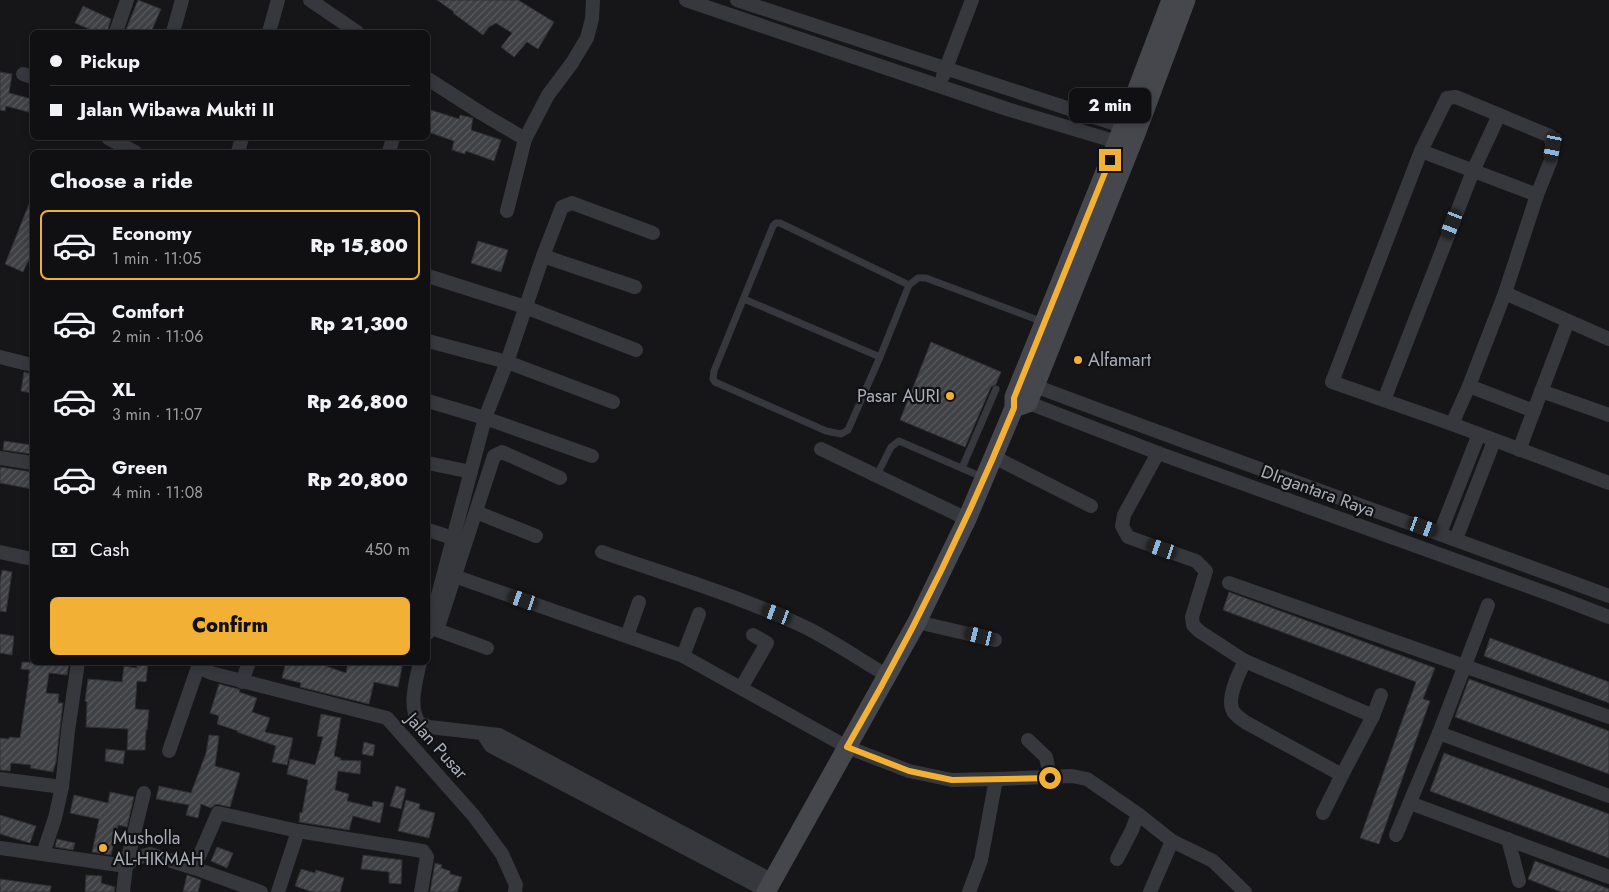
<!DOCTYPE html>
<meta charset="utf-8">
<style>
:root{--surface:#101012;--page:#19191b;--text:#f1f3f6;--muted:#9c9d9f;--line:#303032;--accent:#f2b134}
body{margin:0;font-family:Jost,sans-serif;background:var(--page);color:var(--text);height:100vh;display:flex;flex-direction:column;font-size:19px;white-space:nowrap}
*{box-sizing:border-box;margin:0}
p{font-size:16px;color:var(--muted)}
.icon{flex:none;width:28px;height:28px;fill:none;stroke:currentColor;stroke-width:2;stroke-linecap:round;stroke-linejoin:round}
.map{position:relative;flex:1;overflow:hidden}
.details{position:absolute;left:30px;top:150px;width:400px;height:515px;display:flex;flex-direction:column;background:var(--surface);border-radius:8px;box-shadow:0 2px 8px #0003,0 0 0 1px var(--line)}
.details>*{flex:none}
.top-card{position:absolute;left:30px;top:30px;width:400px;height:110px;border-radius:8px;box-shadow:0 2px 8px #0003,0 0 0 1px var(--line);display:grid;align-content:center;height:110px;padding:0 20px;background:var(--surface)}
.end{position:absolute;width:22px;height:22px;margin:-11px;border:6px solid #f2b134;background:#111;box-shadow:0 0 0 2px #111}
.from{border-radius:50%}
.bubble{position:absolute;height:35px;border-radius:8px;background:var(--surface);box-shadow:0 2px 8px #0003,0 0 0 1px var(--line);font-size:16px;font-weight:800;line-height:35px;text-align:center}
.car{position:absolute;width:15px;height:30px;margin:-15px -8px;border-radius:6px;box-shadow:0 0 4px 1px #0007;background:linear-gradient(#222 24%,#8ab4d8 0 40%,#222 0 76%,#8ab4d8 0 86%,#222 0)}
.top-card b{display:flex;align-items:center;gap:18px;height:48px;font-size:19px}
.top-card b+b{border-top:1px solid var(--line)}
.top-card i{width:12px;height:12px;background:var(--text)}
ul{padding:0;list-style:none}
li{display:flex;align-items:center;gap:15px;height:70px;margin:0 10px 8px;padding:0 10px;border:2px solid transparent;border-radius:8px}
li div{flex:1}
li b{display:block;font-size:19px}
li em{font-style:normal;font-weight:800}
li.on{border-color:var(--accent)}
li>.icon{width:45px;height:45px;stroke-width:1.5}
h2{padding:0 20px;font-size:22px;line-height:60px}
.pay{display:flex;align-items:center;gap:12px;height:55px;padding:0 20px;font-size:19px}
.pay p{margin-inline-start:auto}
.primary-button{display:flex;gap:10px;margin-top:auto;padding:10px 20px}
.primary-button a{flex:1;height:58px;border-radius:8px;background:var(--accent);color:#111;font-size:20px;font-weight:800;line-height:58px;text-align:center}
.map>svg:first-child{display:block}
.building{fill:url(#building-hatch);stroke:#303034}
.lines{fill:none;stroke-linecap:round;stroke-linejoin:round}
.service{stroke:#37383d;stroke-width:7}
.minor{stroke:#37383d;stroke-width:14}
.secondary{stroke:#45474d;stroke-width:19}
.route{stroke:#f2b134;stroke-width:6}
.poi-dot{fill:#f2b134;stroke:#111113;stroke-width:2}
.labels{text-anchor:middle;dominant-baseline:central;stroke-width:4.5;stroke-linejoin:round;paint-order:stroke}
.poi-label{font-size:18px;fill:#a8adb8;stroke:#111113;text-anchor:start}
.street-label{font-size:18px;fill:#a8adb8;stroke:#111113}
</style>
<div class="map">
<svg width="1609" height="892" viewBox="0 0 1609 892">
<defs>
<pattern id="building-hatch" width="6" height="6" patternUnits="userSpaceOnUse" patternTransform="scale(1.25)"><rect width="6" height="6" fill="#404145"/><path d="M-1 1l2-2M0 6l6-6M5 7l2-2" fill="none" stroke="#595a5e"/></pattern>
</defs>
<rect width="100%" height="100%" fill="#161618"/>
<g class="building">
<polygon points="138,0 161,9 151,32 125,32"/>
<polygon points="437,0 518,0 554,22 538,49 527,42 514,57 501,47 512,33 496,23 489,27 483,35 453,13 454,12"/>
<polygon points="83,6 111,19 107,32 96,32 75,23"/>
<polygon points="0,72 12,74 9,93 32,99 32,113 6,106 5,111 0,110"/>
<polygon points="428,109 459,119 460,115 473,118 471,130 501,140 494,161 466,151 465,154 452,150 454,141 428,132"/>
<polygon points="31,199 32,253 23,272 5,264"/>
<polygon points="478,241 508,250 501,272 471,263"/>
<polygon points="931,342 1001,372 996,384 991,387 965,447 900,420"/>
<polygon points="24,372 32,374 32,393 21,391"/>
<polygon points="4,441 32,445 32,454 3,450"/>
<polygon points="0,467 32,472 32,489 0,483"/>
<polygon points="2,570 12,572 6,612 0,611 0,581"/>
<polygon points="1229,592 1435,668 1423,699 1430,701 1379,844 1360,838 1416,682 1223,610"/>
<polygon points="0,634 14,636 12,655 0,653"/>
<polygon points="1490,638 1609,682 1609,703 1484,656"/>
<polygon points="22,662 69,663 67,675 49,673 46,693 59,694 58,703 63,703 56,762 53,772 30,768 31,765 11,763 10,771 0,770 0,738 9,739 9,737 20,738 29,678 28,678 30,670 21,669"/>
<polygon points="137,662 148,662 146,682 137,681 135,709 149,710 147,730 146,730 145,750 127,750 128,729 86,727 87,702 85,701 88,679 122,682 124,666 137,668"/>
<polygon points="286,662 314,662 346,673 348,662 403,662 398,687 374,682 369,704 300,687 301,683 282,678"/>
<polygon points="1469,679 1609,731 1609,774 1455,717"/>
<polygon points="219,684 238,689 240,690 239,692 257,698 252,712 270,718 265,732 293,738 287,765 272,762 276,746 237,732 238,731 217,724 219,716 210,713"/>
<polygon points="321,714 341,718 334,756 341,758 340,760 361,761 360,774 338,771 335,790 349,794 347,801 372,807 373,801 384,803 380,823 353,816 349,830 299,822 300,812 302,813 308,780 287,774 290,759 315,765 323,737 317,736"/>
<polygon points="209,735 219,736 215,766 240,773 230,807 216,804 211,808 201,804 198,818 186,815 189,805 156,799 159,786 191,793 206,753"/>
<polygon points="364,742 375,745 373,756 362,754"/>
<polygon points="106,749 125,751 123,764 105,761"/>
<polygon points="1444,753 1609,814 1609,858 1430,791"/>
<polygon points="396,786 406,789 401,809 390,806"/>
<polygon points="110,792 134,797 127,827 118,825 111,855 92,852 99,819 70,813 74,795 108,803"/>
<polygon points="406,800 420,804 419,809 435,813 429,838 398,831"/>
<polygon points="0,815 36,826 30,843 0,834"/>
<polygon points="57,839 75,843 73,850 55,847"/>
<polygon points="217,847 233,853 227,868 211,861"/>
<polygon points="363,855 402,860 401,884 389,883 389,872 361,869"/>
<polygon points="1535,861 1609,889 1609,892 1561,892 1528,879"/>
<polygon points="435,863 442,865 441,868 450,871 450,874 462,877 457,892 430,892"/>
<polygon points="301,869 315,873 316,870 344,878 340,892 312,892 295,886"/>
<polygon points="86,875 102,876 101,883 115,887 114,892 85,892"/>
<polygon points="187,875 201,880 198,892 183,892"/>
<polygon points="0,879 51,886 50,892 0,892"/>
</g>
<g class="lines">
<g class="service">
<polyline points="909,285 780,223 776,223 773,226 714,371 713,379 715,382 826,431 841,434 848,430 880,357 909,285 918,278 926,278 1043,322"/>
<polyline points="744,299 880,357"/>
<polyline points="962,468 996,389"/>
<polyline points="877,475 891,447 899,441 982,477"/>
</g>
<g class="minor">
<polyline points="310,0 357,32"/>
<polyline points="686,0 1007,109 1124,144"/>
<polyline points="737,0 1131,129"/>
<polyline points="116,32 127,0"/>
<polyline points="173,32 182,0"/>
<polyline points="269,32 278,0"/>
<polyline points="23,74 32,77"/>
<polyline points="943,76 972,0"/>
<polyline points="428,79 481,113 525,139"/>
<polyline points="108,138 135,152"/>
<polyline points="1421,151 1537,195"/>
<polyline points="238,152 242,138"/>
<polyline points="389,152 393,138"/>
<polyline points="507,211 525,139 548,95 572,63 587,38 592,19 593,0"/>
<polyline points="543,256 635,287"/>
<polyline points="428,276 525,307 636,350"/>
<polyline points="1505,293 1469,386 1534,411"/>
<polyline points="428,341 507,362 613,402"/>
<polyline points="0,357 32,365"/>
<path d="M1027,383C1220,456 1415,524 1609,596"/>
<polyline points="1469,386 1452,424 1332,382 1421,151 1447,98 1456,97 1550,136 1553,147 1551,160 1537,195 1505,293 1609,339"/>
<polyline points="1541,391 1609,415"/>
<polyline points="1021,400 1158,453 1552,595 1609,617"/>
<polyline points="1384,400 1473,171 1499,115"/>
<polyline points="428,401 485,418 592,456"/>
<polyline points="1452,424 1609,483"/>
<polyline points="821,449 967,519"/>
<polyline points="1519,450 1568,321"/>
<path d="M1158,453L1124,515L1122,526L1128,537L1196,561L1206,571L1192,617L1193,625L1199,631L1245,661C1239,673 1226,698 1233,711C1235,715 1241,719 1245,722L1342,775L1323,813"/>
<polyline points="994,457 1091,506"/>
<polyline points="0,458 32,463"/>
<polyline points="428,463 471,472"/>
<polyline points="476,512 536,536"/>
<polyline points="428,530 453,538"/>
<polyline points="1440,533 1479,434"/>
<polyline points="1456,539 1494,441"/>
<polyline points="0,552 32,559"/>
<path d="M602,552C671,576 743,597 809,629C836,643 862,661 888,676"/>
<polyline points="454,576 683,656 847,747 909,771 952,780 996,779 1072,776 1087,779 1138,814 1172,841 1213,861 1245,892"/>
<polyline points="1229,583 1609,717"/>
<polyline points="917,622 995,640"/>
<polyline points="428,633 485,418 507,362 543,256 562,207 572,203 653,233"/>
<polyline points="627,636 639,602"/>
<polyline points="487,648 437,630 494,456 502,452 560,478"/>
<polyline points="683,656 699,614"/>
<polyline points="1245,661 1373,716 1342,775"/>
<polyline points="200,662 198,667 211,673 387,718 474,816 502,854 516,885 515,892"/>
<path d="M420,662C416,682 408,706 419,723L429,727L499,735L773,881"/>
<polyline points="242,682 249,662"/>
<polyline points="741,688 767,643 753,635"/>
<polyline points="1373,716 1381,695"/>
<polyline points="1439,733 1609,796"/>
<polyline points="483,734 491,746 767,891"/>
<polyline points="1028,740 1046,757 1050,777"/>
<polyline points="169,751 198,667"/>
<polyline points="0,779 62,787"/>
<polyline points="1410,803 1609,877"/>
<polyline points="1396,835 1439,733 1488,605"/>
<polyline points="1508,839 1519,881"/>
<polyline points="0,848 126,866"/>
<polyline points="43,854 55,818 62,787 68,731 78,662"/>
<polyline points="1117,859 1132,830 1138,814"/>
<polyline points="126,866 134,859 150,854 194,868 218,813 298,831 423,851 427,857 421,892"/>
<polyline points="194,868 261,892"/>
<polyline points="123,892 126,866 144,793"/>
<polyline points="278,892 298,831"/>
<polyline points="969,892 981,860 996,779"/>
<polyline points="1150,892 1172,841"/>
</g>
<g class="secondary">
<polyline points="1014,408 1028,403 1035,386 1137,131 1186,0"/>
<polyline points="766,892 917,622 967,519 1014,408 1014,397 1117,142 1171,0"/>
</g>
</g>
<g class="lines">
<path class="route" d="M1050,778L952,780L909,771L847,747C911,637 966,525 1014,408V398L1110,160"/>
</g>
<g class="poi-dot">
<circle cx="1078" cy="360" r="5"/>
<circle cx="950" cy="396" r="5"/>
<circle cx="103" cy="848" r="5"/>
</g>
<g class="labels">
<g class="poi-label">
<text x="1088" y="360">Alfamart</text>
<text x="940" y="396" text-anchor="end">Pasar AURI</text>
<text x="113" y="838">Musholla<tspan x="113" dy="21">AL-HIKMAH</tspan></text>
</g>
<g class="street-label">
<text transform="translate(1318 491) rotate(20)">DIrgantara Raya</text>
<text transform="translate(437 746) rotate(48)">Jalan Pusar</text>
</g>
</g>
</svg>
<i class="end from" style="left:1050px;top:778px"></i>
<i class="end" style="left:1110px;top:160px"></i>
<div class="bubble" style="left:1069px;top:88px;width:82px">2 min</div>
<i class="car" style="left:1553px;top:147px;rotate:191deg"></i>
<i class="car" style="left:1452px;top:224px;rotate:201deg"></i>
<i class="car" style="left:1423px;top:527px;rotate:110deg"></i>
<i class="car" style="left:1162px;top:549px;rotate:289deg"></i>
<i class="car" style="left:523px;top:600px;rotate:289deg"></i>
<i class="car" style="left:777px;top:614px;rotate:291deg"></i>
<i class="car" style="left:980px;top:636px;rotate:284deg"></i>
<div class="top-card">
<b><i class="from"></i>Pickup</b>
<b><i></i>Jalan Wibawa Mukti II</b>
</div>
<section class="details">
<h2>Choose a ride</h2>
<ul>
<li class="on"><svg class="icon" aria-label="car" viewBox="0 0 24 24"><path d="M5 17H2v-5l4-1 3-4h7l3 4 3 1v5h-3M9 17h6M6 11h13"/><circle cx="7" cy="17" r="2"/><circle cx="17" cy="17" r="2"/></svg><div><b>Economy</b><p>1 min · 11:05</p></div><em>Rp 15,800</em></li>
<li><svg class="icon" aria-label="car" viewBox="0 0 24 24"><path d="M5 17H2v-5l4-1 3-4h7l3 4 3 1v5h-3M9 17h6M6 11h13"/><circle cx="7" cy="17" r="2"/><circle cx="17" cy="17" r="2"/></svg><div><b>Comfort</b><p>2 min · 11:06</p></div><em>Rp 21,300</em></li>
<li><svg class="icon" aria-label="car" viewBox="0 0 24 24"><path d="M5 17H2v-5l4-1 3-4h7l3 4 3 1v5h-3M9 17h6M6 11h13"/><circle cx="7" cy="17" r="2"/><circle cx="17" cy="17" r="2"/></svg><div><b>XL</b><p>3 min · 11:07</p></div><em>Rp 26,800</em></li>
<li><svg class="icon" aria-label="car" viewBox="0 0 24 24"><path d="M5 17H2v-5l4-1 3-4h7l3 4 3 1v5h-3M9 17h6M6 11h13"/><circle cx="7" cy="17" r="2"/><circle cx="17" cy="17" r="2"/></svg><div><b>Green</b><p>4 min · 11:08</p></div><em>Rp 20,800</em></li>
</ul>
<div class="pay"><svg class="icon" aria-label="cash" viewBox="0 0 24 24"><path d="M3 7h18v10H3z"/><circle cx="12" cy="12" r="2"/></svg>Cash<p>450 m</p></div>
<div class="primary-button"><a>Confirm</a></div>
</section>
</div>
